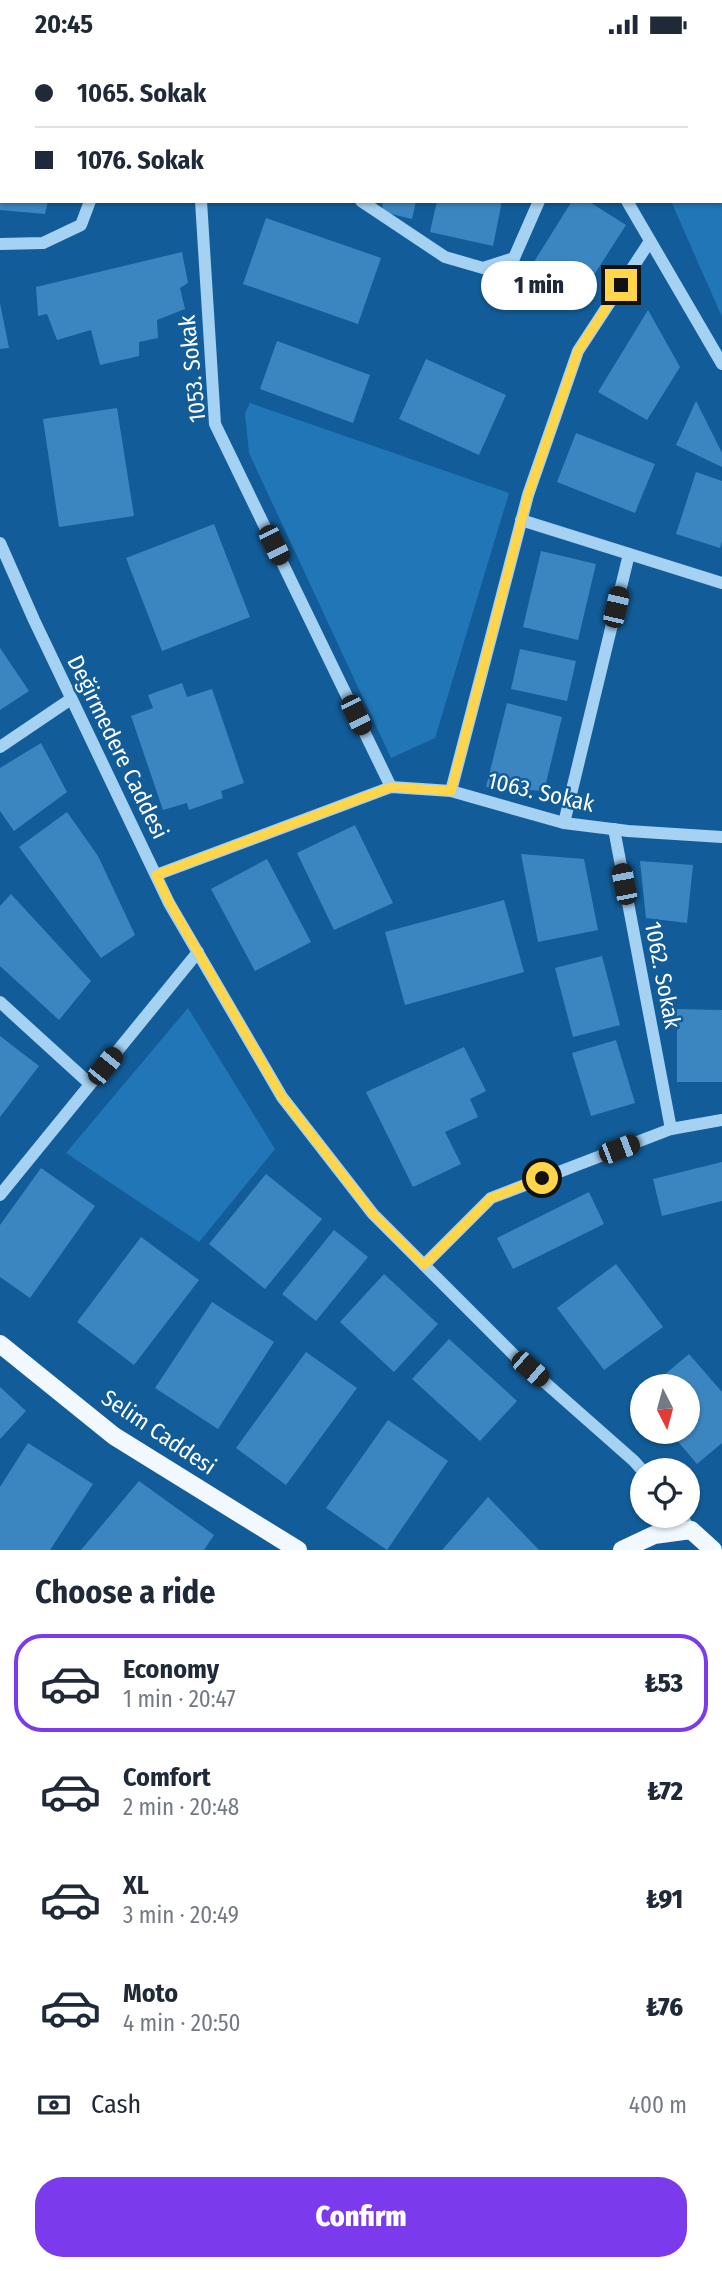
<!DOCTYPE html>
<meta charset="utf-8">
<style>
:root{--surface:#fff;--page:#f2f2f3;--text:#1f2937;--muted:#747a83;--line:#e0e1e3;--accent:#7c3aed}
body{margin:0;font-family:"Fira Sans Condensed",sans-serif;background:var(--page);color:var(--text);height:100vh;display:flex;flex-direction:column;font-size:26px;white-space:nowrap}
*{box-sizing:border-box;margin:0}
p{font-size:23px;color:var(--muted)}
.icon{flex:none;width:38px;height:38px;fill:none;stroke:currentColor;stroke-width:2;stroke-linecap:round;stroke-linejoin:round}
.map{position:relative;height:1501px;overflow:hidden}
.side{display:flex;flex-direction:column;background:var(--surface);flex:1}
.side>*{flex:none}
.hud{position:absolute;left:0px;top:0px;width:723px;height:154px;box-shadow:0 2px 5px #0004;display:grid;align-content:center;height:154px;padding:0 35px;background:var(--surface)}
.needle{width:46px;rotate:174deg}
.fabs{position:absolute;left:630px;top:1325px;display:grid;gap:14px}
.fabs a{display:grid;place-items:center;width:70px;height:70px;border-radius:50%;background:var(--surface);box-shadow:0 2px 5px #0004;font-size:35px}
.end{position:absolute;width:32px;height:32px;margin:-16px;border:9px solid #ffd54a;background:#111;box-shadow:0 0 0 4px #111}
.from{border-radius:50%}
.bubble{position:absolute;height:49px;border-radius:24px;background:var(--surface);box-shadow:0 2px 5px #0004;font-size:23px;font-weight:800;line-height:49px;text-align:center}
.car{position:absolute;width:21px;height:42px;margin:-21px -10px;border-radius:9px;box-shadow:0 0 5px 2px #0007;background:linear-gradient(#222 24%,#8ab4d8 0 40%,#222 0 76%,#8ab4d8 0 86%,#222 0)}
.hud b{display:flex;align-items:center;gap:24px;height:66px;font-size:26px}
.hud b+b{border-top:2px solid var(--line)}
.hud i{width:18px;height:18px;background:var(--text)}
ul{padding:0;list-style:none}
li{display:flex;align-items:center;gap:21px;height:98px;margin:0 14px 10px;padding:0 21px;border:4px solid transparent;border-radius:28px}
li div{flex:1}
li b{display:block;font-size:26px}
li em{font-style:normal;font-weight:800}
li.active{border-color:var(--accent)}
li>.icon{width:63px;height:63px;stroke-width:1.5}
h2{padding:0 35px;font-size:32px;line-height:84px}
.pay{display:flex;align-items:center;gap:18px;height:77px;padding:0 35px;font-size:26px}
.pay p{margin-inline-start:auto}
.action{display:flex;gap:14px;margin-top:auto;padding:14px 35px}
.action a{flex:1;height:80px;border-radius:28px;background:var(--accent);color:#fff;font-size:28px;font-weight:800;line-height:80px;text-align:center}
.status{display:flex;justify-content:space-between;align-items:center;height:49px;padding:0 35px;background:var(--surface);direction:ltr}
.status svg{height:19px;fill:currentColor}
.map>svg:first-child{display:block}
.green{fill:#2176b7}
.building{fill:#3b86c1}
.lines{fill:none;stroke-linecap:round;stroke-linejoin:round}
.minor{stroke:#a5d1f3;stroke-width:12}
.major{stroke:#f2f8ff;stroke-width:18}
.route{stroke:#ffd54a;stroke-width:9}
.labels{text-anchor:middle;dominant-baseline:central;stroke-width:5;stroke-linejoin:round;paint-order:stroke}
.street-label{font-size:23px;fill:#fff;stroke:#125d99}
</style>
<div class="status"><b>20:45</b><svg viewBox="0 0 49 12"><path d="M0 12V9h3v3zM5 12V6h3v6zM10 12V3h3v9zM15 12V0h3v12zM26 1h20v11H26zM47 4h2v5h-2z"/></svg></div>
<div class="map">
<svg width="722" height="1501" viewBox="0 0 722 1501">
<rect width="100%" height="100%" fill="#125d99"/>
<g class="green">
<polygon points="722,42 722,268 671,152 721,152"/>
<polygon points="250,354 509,444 435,689 391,709 249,404 245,364"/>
<polygon points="188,959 275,1100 199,1193 66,1104"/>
</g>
<g class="building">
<polygon points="0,152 48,152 45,165 0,161"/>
<polygon points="382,152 416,152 412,170 383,163"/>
<polygon points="437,152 502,152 493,197 430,183"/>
<polygon points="572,152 588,152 626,176 576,254 527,224"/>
<polygon points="266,169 381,209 358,275 243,235"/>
<polygon points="182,203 188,234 180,239 185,260 157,271 158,289 139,293 139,307 100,316 91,281 57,291 47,265 38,267 36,238"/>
<polygon points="0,254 9,299 0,300"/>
<polygon points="648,261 680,318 647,371 598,343"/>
<polygon points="277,292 370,326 353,374 260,340"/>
<polygon points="426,310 506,346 479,406 399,370"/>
<polygon points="696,352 722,404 722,418 676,396"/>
<polygon points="117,359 134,467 59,478 43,370"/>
<polygon points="576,384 655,415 635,464 557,433"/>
<polygon points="696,423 722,432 722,492 720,499 676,485"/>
<polygon points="214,475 250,568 162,602 126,509"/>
<polygon points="541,502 596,515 578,591 523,578"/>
<polygon points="0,599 29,642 0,661"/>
<polygon points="520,600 576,612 567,652 511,640"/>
<polygon points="182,634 187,648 212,640 244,734 221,742 223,749 189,761 187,754 163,761 131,667 153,659 148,646"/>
<polygon points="507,654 562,668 544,742 486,738"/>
<polygon points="41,694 67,743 14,782 0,762 0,719"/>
<polygon points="67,763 98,807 135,886 101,909 19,798"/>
<polygon points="355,776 393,854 334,881 297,804"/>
<polygon points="521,805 584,810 598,881 538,893"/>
<polygon points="267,810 311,893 255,922 211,840"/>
<polygon points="640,812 693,816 687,874 646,869"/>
<polygon points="11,845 91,932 59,971 0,917 0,857"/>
<polygon points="504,851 524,923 405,956 385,883"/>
<polygon points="602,907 620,976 573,988 555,919"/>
<polygon points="677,960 722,961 722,1033 677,1033"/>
<polygon points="0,987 39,1017 0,1068"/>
<polygon points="616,991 635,1054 591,1067 572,1004"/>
<polygon points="464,998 486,1042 470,1050 478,1068 445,1083 461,1115 413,1138 366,1043"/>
<polygon points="722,1113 722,1152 662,1167 653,1130"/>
<polygon points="41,1119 95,1157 30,1249 0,1228 0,1176"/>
<polygon points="266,1125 322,1170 265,1240 209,1195"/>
<polygon points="589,1143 604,1175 513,1220 497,1189"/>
<polygon points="334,1181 368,1208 316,1272 282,1245"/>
<polygon points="141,1188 199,1231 134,1316 77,1273"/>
<polygon points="616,1215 663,1278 604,1321 557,1259"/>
<polygon points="384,1225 438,1275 394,1323 340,1273"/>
<polygon points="212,1253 274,1293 218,1380 155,1339"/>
<polygon points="449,1290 517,1352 480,1392 412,1330"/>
<polygon points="306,1303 357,1339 286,1436 236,1399"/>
<polygon points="689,1305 722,1343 722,1394 697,1415 669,1382 688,1382 688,1337 651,1337"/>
<polygon points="0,1338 26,1362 0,1390"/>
<polygon points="388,1371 448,1412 387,1501 326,1459"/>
<polygon points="28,1394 93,1435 50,1501 0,1501 0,1438"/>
<polygon points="139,1432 214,1486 204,1501 81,1501"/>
<polygon points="488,1448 539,1501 442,1501"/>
</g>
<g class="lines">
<g class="minor">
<polyline points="189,0 189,2"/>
<polyline points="349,0 349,2"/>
<polyline points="546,2 547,0"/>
<polyline points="721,18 722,17"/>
<polyline points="0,30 2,31"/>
<polyline points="201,152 215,375 391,738"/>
<polyline points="361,152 445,208 483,219 514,209 539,152"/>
<polyline points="627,152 722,315"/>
<polyline points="0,195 43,194 81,176 90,152"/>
<polyline points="521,471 722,534"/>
<polyline points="0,494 34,571 169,854 282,1048 373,1165 515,1307 634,1412 642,1421"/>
<polyline points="0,698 71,650"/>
<polyline points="451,742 528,446 578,302 650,192"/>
<polyline points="564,774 629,505"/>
<polyline points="614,780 671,1080"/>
<polyline points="156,826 391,738 451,742 564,774 628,782 722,788"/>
<polyline points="0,953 90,1035"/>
<polyline points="0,1146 198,903"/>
<polyline points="424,1216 491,1149 671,1080 722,1071"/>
<polyline points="680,1466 691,1481"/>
</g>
<g class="major">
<polyline points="0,1295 114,1387 298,1501"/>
<polyline points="622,1501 654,1486 691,1481 713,1501"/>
</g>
</g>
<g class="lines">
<polyline class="route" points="542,1129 491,1149 424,1216 373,1165 282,1048 169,853 156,826 391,738 451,742 528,446 578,302 621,236"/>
</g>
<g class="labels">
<g class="street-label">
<text transform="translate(192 320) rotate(-96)">1053. Sokak</text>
<text transform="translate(118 698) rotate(64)">Değirmedere Caddesi</text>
<text transform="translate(541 743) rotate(13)">1063. Sokak</text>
<text transform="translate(663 926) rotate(79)">1062. Sokak</text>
<text transform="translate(159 1383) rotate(34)">Selim Caddesi</text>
</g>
</g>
</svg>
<div class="fabs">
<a><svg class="needle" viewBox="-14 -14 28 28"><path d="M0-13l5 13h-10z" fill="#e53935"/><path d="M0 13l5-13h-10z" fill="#747a83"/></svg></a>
<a><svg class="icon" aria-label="locate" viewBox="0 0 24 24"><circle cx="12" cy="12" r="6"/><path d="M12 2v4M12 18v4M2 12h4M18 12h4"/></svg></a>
</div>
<i class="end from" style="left:542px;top:1129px"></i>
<i class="end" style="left:621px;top:236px"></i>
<div class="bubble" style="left:481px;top:212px;width:116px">1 min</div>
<i class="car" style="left:274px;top:496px;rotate:154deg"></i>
<i class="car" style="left:616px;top:558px;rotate:13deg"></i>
<i class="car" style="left:356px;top:666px;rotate:154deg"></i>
<i class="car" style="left:624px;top:835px;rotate:349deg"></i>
<i class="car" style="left:105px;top:1017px;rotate:39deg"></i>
<i class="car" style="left:619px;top:1100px;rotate:69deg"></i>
<i class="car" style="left:530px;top:1320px;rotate:131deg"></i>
<div class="hud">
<b><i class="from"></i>1065. Sokak</b>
<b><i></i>1076. Sokak</b>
</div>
</div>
<section class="side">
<h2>Choose a ride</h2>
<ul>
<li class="active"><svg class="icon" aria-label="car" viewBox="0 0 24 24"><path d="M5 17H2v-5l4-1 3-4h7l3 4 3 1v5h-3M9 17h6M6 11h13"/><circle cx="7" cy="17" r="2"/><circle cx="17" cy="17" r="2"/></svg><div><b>Economy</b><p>1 min · 20:47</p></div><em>₺53</em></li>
<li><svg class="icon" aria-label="car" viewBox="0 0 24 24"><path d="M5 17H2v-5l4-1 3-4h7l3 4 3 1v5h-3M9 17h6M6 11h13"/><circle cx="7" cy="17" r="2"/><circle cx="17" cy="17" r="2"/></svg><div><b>Comfort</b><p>2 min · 20:48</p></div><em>₺72</em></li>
<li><svg class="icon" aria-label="car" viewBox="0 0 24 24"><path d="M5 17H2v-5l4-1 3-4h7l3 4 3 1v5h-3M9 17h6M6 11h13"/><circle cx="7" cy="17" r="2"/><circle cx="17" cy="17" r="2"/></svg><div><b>XL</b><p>3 min · 20:49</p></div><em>₺91</em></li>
<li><svg class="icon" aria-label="car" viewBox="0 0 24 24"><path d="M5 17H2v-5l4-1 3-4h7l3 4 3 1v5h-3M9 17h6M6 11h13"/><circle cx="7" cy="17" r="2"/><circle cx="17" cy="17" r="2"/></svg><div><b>Moto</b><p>4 min · 20:50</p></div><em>₺76</em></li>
</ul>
<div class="pay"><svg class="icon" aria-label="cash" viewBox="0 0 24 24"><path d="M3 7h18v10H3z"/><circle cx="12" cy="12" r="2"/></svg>Cash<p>400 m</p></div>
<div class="action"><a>Confirm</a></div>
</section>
